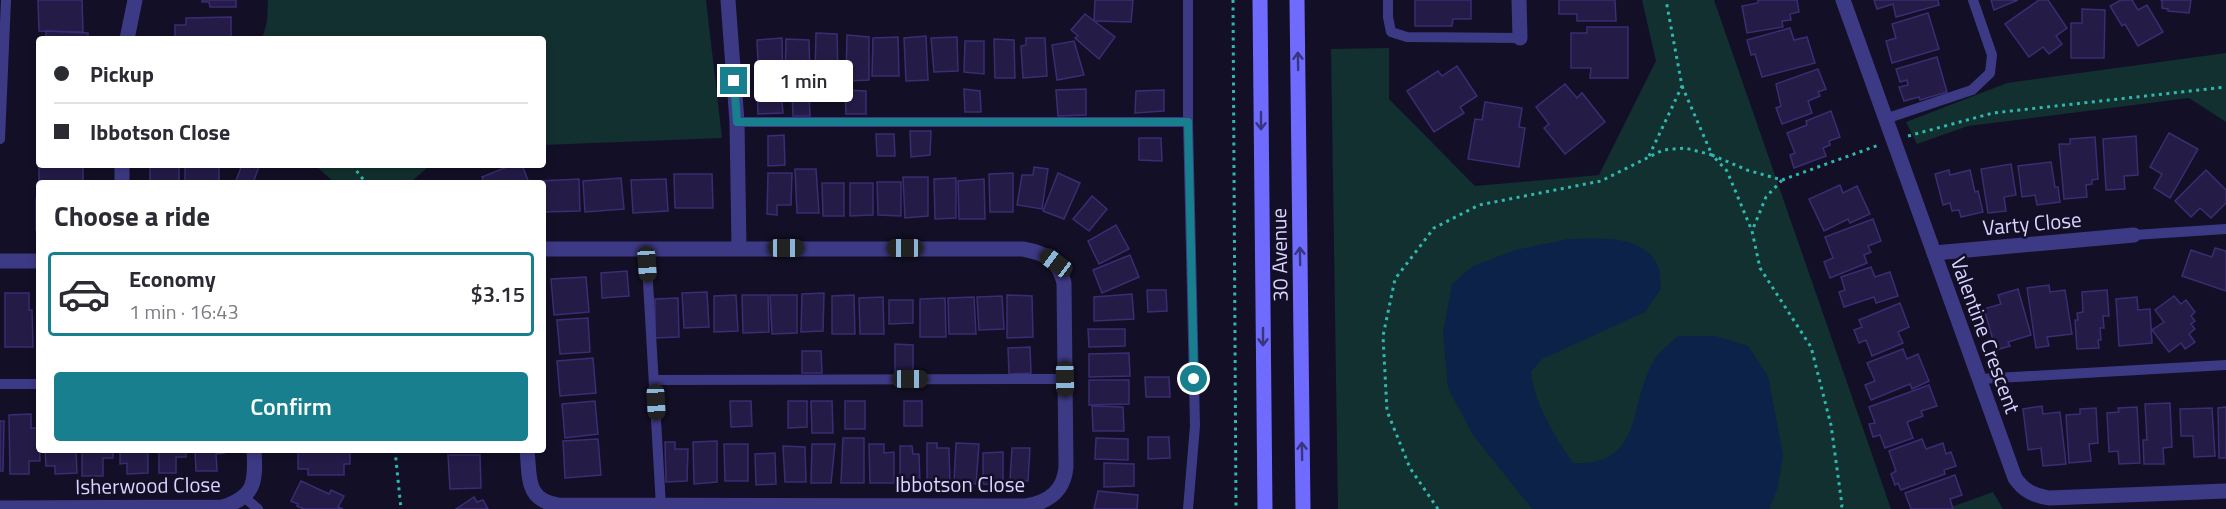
<!DOCTYPE html>
<meta charset="utf-8">
<style>
:root{--surface:#fff;--page:#f2f2f3;--text:#2b2b33;--muted:#7c7c81;--line:#e1e1e2;--accent:#187f8f}
body{margin:0;font-family:"Titillium Web",sans-serif;background:var(--page);color:var(--text);height:100vh;display:flex;flex-direction:column;font-size:22px;white-space:nowrap}
*{box-sizing:border-box;margin:0}
p{font-size:20px;color:var(--muted)}
.icon{flex:none;width:33px;height:33px;fill:none;stroke:currentColor;stroke-width:2;stroke-linecap:round;stroke-linejoin:round}
.map{position:relative;flex:1;overflow:hidden}
.side{position:absolute;left:36px;top:180px;width:510px;height:273px;display:flex;flex-direction:column;background:var(--surface);border-radius:6px;box-shadow:0 3px 9px #0003}
.side>*{flex:none}
.guide{position:absolute;left:36px;top:36px;width:510px;height:132px;border-radius:6px;box-shadow:0 3px 9px #0003;display:grid;align-content:center;height:132px;padding:0 18px;background:var(--surface)}
.end{position:absolute;width:27px;height:27px;margin:-14px;border:8px solid #187f8f;background:#fff;box-shadow:0 0 0 3px #fff}
.from{border-radius:50%}
.bubble{position:absolute;height:42px;border-radius:6px;background:var(--surface);box-shadow:0 3px 9px #0003;font-size:20px;font-weight:600;line-height:42px;text-align:center}
.car{position:absolute;width:18px;height:36px;margin:-18px -9px;border-radius:8px;box-shadow:0 0 4px 2px #0007;background:linear-gradient(#222 24%,#8ab4d8 0 40%,#222 0 76%,#8ab4d8 0 86%,#222 0)}
.guide b{display:flex;align-items:center;gap:21px;height:57px;font-size:22px}
.guide b+b{border-top:2px solid var(--line)}
.guide i{width:15px;height:15px;background:var(--text)}
ul{padding:0;list-style:none}
li{display:flex;align-items:center;gap:18px;height:84px;margin:0 12px 9px;padding:0 6px;border:3px solid transparent;border-radius:6px}
li div{flex:1}
li b{display:block;font-size:22px}
li em{font-style:normal;font-weight:600}
li.current{border-color:var(--accent)}
li>.icon{width:54px;height:54px;stroke-width:1.5}
h2{padding:0 18px;font-size:27px;line-height:72px}
.action{display:flex;gap:12px;margin-top:auto;padding:12px 18px}
.action a{flex:1;height:69px;border-radius:6px;background:var(--accent);color:#fff;font-size:24px;font-weight:600;line-height:69px;text-align:center}
.map>svg:first-child{display:block}
.green{fill:#12302f}
.water{fill:#0c2248}
.building{fill:#241b47;stroke:#3b2d73;stroke-width:1.5}
.lines{fill:none;stroke-linecap:round;stroke-linejoin:round}
.path{stroke:#2fb8b0;stroke-width:3;stroke-dasharray:3 4.5;stroke-linecap:butt}
.lane{stroke:#3d3a85;stroke-width:10}
.street{stroke:#3d3a85;stroke-width:15}
.secondary{stroke:#6f6bff;stroke-width:15}
.oneway{stroke:#38347d}
.route{stroke:#187f8f;stroke-width:8}
.labels{text-anchor:middle;dominant-baseline:central;stroke-width:5;stroke-linejoin:round;paint-order:stroke}
.street-label{font-size:21px;fill:#d9d4ff;stroke:#130f26}
</style>
<div class="map">
<svg width="2226" height="509" viewBox="0 0 2226 509">
<rect width="100%" height="100%" fill="#130f26"/>
<g class="green">
<polygon points="268,0 706,0 722,138 543,145 543,39 262,39 267,22"/>
<polygon points="1642,0 1714,0 1891,509 1338,509 1331,49 1389,48 1389,99 1475,186 1599,175 1656,61"/>
<polygon points="2226,53 2226,122 2189,98 1968,126 1917,144 1906,122 2007,83"/>
<polygon points="315,165 430,165 410,183 335,183"/>
<polygon points="1993,492 2003,509 1946,509"/>
</g>
<path class="water" d="M1568,239C1597,239 1643,233 1658,266C1661,272 1660,283 1661,289L1645,312L1542,359L1531,372C1535,405 1554,435 1573,463C1644,466 1628,406 1653,362C1658,352 1670,344 1678,336H1715L1748,346L1768,376L1783,454L1778,487L1769,509H1532L1473,435L1448,388L1443,332L1452,284L1473,266L1515,250Z"/>
<g class="building">
<polygon points="38,0 82,0 83,32 39,31"/>
<polygon points="202,0 236,0 236,7 210,7 209,2 202,2"/>
<polygon points="1095,0 1133,0 1131,22 1094,21"/>
<polygon points="1415,0 1471,0 1471,19 1453,19 1452,26 1415,26"/>
<polygon points="1559,0 1615,0 1616,21 1577,21 1577,14 1559,14"/>
<polygon points="1758,0 1797,0 1799,12 1790,14 1791,20 1782,21 1783,27 1747,33 1742,6 1758,3"/>
<polygon points="1874,0 1938,0 1939,5 1896,17 1893,4 1877,9"/>
<polygon points="1991,0 2018,0 1994,10"/>
<polygon points="2039,0 2048,0 2067,28 2056,36 2062,44 2049,54 2043,47 2029,57 2005,24"/>
<polygon points="2121,0 2132,0 2138,10 2147,5 2163,32 2138,46 2125,24 2122,26 2110,6"/>
<polygon points="2160,0 2191,0 2189,13 2168,11 2168,9 2162,8 2162,0"/>
<polygon points="2082,9 2105,10 2104,58 2071,58 2071,23 2082,23"/>
<polygon points="1928,13 1939,49 1892,63 1886,41 1896,38 1892,24"/>
<polygon points="1085,14 1115,37 1099,59 1075,38 1078,36 1071,30"/>
<polygon points="231,17 231,39 175,39 175,25 186,25 186,18"/>
<polygon points="1587,27 1628,27 1628,78 1590,78 1591,68 1571,68 1571,33 1587,33"/>
<polygon points="1790,28 1794,40 1807,37 1815,63 1762,77 1755,54 1751,55 1747,40"/>
<polygon points="46,31 88,33 88,39 46,39"/>
<polygon points="816,33 837,34 838,73 815,73"/>
<polygon points="847,35 869,37 869,80 846,81"/>
<polygon points="926,36 928,80 906,81 904,38"/>
<polygon points="898,37 899,76 872,76 873,38"/>
<polygon points="957,37 958,71 934,72 931,38"/>
<polygon points="782,38 783,84 759,85 757,40"/>
<polygon points="1026,38 1045,38 1047,76 1023,78 1021,46 1026,45"/>
<polygon points="786,39 809,40 810,78 785,80"/>
<polygon points="994,39 1014,40 1015,78 995,78"/>
<polygon points="965,41 984,41 984,74 964,72"/>
<polygon points="1074,41 1084,75 1057,80 1052,45"/>
<polygon points="1937,57 1947,92 1920,100 1919,97 1904,101 1899,87 1908,85 1907,80 1900,82 1896,69"/>
<polygon points="1457,66 1477,96 1460,107 1464,113 1434,132 1407,91 1438,71 1442,76"/>
<polygon points="1818,69 1826,89 1818,92 1820,96 1808,101 1812,113 1782,124 1776,108 1781,106 1776,84"/>
<polygon points="1565,84 1577,98 1582,93 1605,122 1565,154 1544,128 1549,124 1536,107"/>
<polygon points="964,89 980,91 981,112 965,112"/>
<polygon points="1086,89 1086,115 1058,116 1056,90"/>
<polygon points="781,90 783,113 758,114 757,91"/>
<polygon points="845,90 866,91 866,114 846,114"/>
<polygon points="1164,90 1164,111 1135,113 1136,91"/>
<polygon points="792,92 809,92 810,116 793,116"/>
<polygon points="1485,102 1522,108 1519,127 1525,128 1519,167 1468,159 1475,119 1482,120"/>
<polygon points="1831,111 1840,137 1829,141 1830,145 1823,148 1826,156 1794,168 1790,155 1795,153 1787,133 1807,125 1806,121"/>
<polygon points="37,124 39,125 39,165 58,165 39,165 37,160"/>
<polygon points="910,131 931,131 930,155 911,157"/>
<polygon points="2169,133 2198,149 2170,198 2154,188 2162,174 2150,167"/>
<polygon points="876,134 894,134 895,156 877,156"/>
<polygon points="784,135 785,165 768,166 768,136"/>
<polygon points="2136,136 2138,175 2124,176 2125,189 2106,190 2103,139"/>
<polygon points="2095,137 2098,179 2092,180 2092,184 2086,185 2087,197 2064,199 2059,144 2070,144 2070,139"/>
<polygon points="1139,138 1161,138 1162,161 1139,160"/>
<polygon points="2051,162 2055,187 2058,187 2060,202 2037,205 2035,195 2022,197 2018,166"/>
<polygon points="2011,164 2016,195 2004,197 2006,211 1988,213 1981,169"/>
<polygon points="39,165 83,165 83,183 39,183 39,199"/>
<rect x="150" y="165" width="29" height="18"/>
<rect x="185" y="165" width="34" height="18"/>
<polygon points="242,165 259,167 254,180 262,183 235,183"/>
<polygon points="512,165 522,165 529,183 484,183 482,177"/>
<polygon points="1034,167 1048,169 1042,209 1017,205 1022,175 1033,175"/>
<polygon points="795,169 816,169 819,213 797,213"/>
<polygon points="1949,170 1950,175 1970,170 1975,192 1978,191 1983,212 1961,217 1959,210 1952,211 1950,203 1943,205 1935,174"/>
<polygon points="2206,170 2226,190 2226,203 2211,218 2200,208 2191,217 2175,201"/>
<polygon points="768,173 792,173 791,205 777,205 777,215 767,214"/>
<polygon points="1013,173 1013,212 990,212 989,174"/>
<polygon points="1058,173 1080,183 1064,219 1043,211"/>
<polygon points="674,174 712,174 713,208 675,208"/>
<polygon points="903,177 928,177 928,216 905,218"/>
<polygon points="621,178 624,209 585,212 583,181"/>
<polygon points="956,178 956,218 935,219 934,179"/>
<polygon points="579,179 580,211 543,212 543,183 541,181"/>
<polygon points="666,179 668,211 633,213 631,180"/>
<polygon points="984,179 985,219 959,219 958,181"/>
<polygon points="877,182 901,182 901,216 878,215"/>
<polygon points="822,183 844,183 844,216 823,216"/>
<polygon points="850,183 873,183 873,215 850,216"/>
<polygon points="1840,185 1843,193 1857,186 1870,214 1850,223 1848,219 1824,231 1809,199"/>
<polygon points="1092,196 1107,209 1089,231 1073,219"/>
<rect x="36" y="199" width="3" height="31"/>
<polygon points="1873,219 1881,241 1868,246 1871,252 1864,255 1867,263 1830,278 1824,262 1833,258 1825,237"/>
<polygon points="1116,225 1129,249 1099,264 1088,241"/>
<polygon points="2215,248 2226,251 2226,291 2182,276 2191,250 2212,257"/>
<polygon points="1130,255 1139,277 1102,293 1093,270"/>
<polygon points="1871,267 1875,277 1890,272 1898,296 1876,303 1874,297 1844,307 1839,292 1845,290 1841,277"/>
<polygon points="627,271 629,296 602,298 601,273"/>
<polygon points="586,277 589,312 554,315 551,279"/>
<polygon points="2049,285 2050,292 2065,290 2072,334 2047,337 2049,346 2036,348 2027,288"/>
<polygon points="2018,289 2031,335 2008,342 2010,346 1996,350 1984,309 2001,304 1998,295"/>
<polygon points="1147,290 1166,290 1167,311 1148,312"/>
<polygon points="2107,290 2109,316 2103,316 2104,328 2100,328 2101,340 2098,340 2099,348 2077,349 2075,320 2078,320 2077,313 2083,312 2082,292"/>
<polygon points="707,292 709,327 684,328 682,293"/>
<polygon points="5,293 29,293 29,310 32,310 33,347 5,347"/>
<polygon points="824,293 823,331 801,332 802,294"/>
<polygon points="1132,294 1134,319 1094,321 1094,297"/>
<polygon points="736,295 738,331 714,332 714,296"/>
<polygon points="742,295 768,295 769,332 743,333"/>
<polygon points="770,295 797,295 797,333 772,334"/>
<polygon points="854,295 855,334 832,334 832,296"/>
<polygon points="1007,295 1032,296 1033,337 1007,338"/>
<polygon points="1002,296 1004,329 979,330 977,297"/>
<polygon points="2174,296 2181,304 2186,300 2195,312 2191,316 2195,321 2191,324 2195,329 2189,334 2195,342 2185,349 2181,343 2169,352 2152,330 2164,322 2155,310"/>
<polygon points="883,297 884,334 860,334 859,298"/>
<polygon points="974,297 976,334 949,334 948,298"/>
<polygon points="2137,297 2138,310 2150,309 2152,343 2119,346 2116,299"/>
<polygon points="678,298 679,337 655,338 655,299"/>
<polygon points="945,298 946,337 920,337 920,299"/>
<polygon points="889,300 913,300 913,323 889,324"/>
<polygon points="1900,303 1909,327 1898,332 1903,343 1872,356 1866,340 1859,343 1854,330 1862,327 1859,320"/>
<polygon points="588,318 590,352 560,354 557,320"/>
<polygon points="1088,329 1125,329 1125,346 1089,347"/>
<polygon points="895,344 913,345 913,374 895,374"/>
<polygon points="1030,347 1031,373 1009,374 1008,348"/>
<polygon points="1903,349 1907,359 1918,354 1929,381 1912,389 1910,384 1871,400 1865,385 1875,381 1867,363"/>
<polygon points="802,351 821,351 822,373 802,373"/>
<polygon points="1129,353 1130,376 1089,377 1089,354"/>
<polygon points="593,358 596,393 560,396 557,361"/>
<polygon points="1145,377 1169,377 1170,397 1146,397"/>
<polygon points="1089,380 1129,380 1129,404 1089,405"/>
<polygon points="1929,385 1937,406 1921,411 1923,416 1907,422 1913,438 1885,448 1880,435 1873,437 1869,424 1875,423 1869,407"/>
<polygon points="595,401 598,434 565,438 562,404"/>
<polygon points="730,401 751,401 752,426 731,427"/>
<polygon points="788,401 807,401 807,427 788,428"/>
<polygon points="811,401 832,401 833,433 812,433"/>
<rect x="845" y="401" width="20" height="28"/>
<rect x="904" y="401" width="18" height="25"/>
<polygon points="2170,403 2172,447 2163,448 2164,464 2144,464 2143,440 2147,440 2145,404"/>
<polygon points="1092,406 1123,407 1124,431 1093,431"/>
<polygon points="2042,406 2043,414 2060,412 2066,464 2043,466 2041,448 2028,450 2023,409"/>
<polygon points="2137,407 2140,463 2119,464 2118,451 2109,452 2107,413 2119,412 2118,408"/>
<polygon points="2226,407 2226,458 2219,458 2218,408"/>
<polygon points="2096,408 2098,443 2089,444 2091,461 2069,463 2066,415 2080,414 2080,409"/>
<polygon points="2212,408 2215,456 2194,457 2193,436 2181,436 2180,409"/>
<polygon points="31,414 31,428 39,428 40,461 29,461 29,474 10,474 9,415"/>
<polygon points="0,421 4,421 3,471 0,471"/>
<polygon points="1148,437 1169,437 1170,458 1148,459"/>
<polygon points="843,438 864,438 864,483 841,483"/>
<polygon points="1096,438 1128,439 1128,460 1095,459"/>
<polygon points="598,439 601,475 565,478 563,441"/>
<polygon points="1922,439 1926,449 1943,443 1946,454 1951,452 1956,466 1944,470 1945,474 1901,490 1898,483 1895,485 1891,474 1896,471 1889,451"/>
<polygon points="717,441 717,482 694,484 693,442"/>
<polygon points="665,442 675,442 675,449 688,449 687,481 666,482"/>
<polygon points="927,443 937,443 937,448 949,448 950,483 927,483"/>
<polygon points="956,443 979,444 976,484 954,482"/>
<polygon points="724,444 748,444 748,481 725,481"/>
<polygon points="812,444 835,444 831,483 811,483"/>
<polygon points="869,444 884,444 884,453 894,452 894,483 870,483"/>
<polygon points="783,446 805,447 806,482 785,482"/>
<polygon points="900,446 912,446 913,454 919,454 920,483 900,483"/>
<polygon points="1012,448 1030,448 1028,481 1010,480"/>
<polygon points="45,450 76,450 77,473 55,474 55,466 46,466"/>
<polygon points="82,450 113,450 113,458 103,458 103,476 82,476"/>
<polygon points="120,450 148,450 148,473 127,474 127,463 120,464"/>
<polygon points="159,450 186,450 186,457 176,457 176,473 159,473"/>
<polygon points="195,450 223,450 224,453 216,454 217,471 196,471"/>
<polygon points="298,450 350,450 350,464 344,464 344,475 308,475 308,469 298,469"/>
<polygon points="1003,452 1003,485 983,484 983,453"/>
<polygon points="775,453 776,484 756,485 755,454"/>
<polygon points="448,455 480,455 481,488 450,489"/>
<polygon points="1104,463 1134,464 1134,486 1104,487"/>
<polygon points="1955,475 1962,495 1950,499 1953,509 1911,509 1905,493"/>
<polygon points="301,481 329,494 331,490 344,496 338,507 343,509 304,509 297,506 298,504 291,501"/>
<polygon points="1098,491 1138,495 1137,509 1094,509"/>
<polygon points="474,497 477,502 483,500 488,509 456,509"/>
</g>
<g class="lines">
<g class="path">
<polyline points="1233,0 1236,509"/>
<polyline points="1682,86 1712,155 1747,170 1782,180 1766,197 1752,231"/>
<polyline points="1908,136 1993,113 2226,87"/>
<polyline points="1649,156 1682,86 1666,0"/>
<polyline points="352,165 366,183"/>
<polyline points="1782,180 1879,145"/>
<polyline points="395,450 401,509"/>
<polyline points="1438,509 1410,468 1387,411 1383,336 1395,279 1434,228 1479,205 1601,181 1663,150 1685,148 1712,155 1727,171 1752,231 1760,268 1811,347 1831,425 1842,505 1841,509"/>
</g>
<g class="lane">
<polyline points="1388,0 1388,17 1391,32 1407,37 1520,38"/>
<polyline points="1885,119 1972,90 1990,73 1992,55 1973,0"/>
<polyline points="737,122 1188,122"/>
<polyline points="0,139 6,0"/>
<polyline points="2134,235 2226,229"/>
<polyline points="646,248 661,506"/>
<polyline points="1979,379 2226,365"/>
<polyline points="654,380 1065,379"/>
<polyline points="0,384 39,384"/>
<polyline points="244,497 258,509"/>
<polyline points="1188,509 1195,426 1188,122 1188,0"/>
</g>
<g class="street">
<polyline points="728,0 737,122 739,248"/>
<polyline points="1519,0 1520,38"/>
<path d="M1843,0L2015,478C2024,491 2033,495 2049,498L2226,491"/>
<polyline points="127,39 135,0"/>
<polyline points="122,183 122,165"/>
<polyline points="1934,253 2134,235"/>
<polyline points="0,261 39,261"/>
<path d="M527,450C530,477 525,500 558,505L1026,506C1049,502 1064,491 1066,467L1064,283C1059,260 1045,253 1023,249H543"/>
<path d="M0,508L222,507C255,497 256,482 254,450"/>
</g>
<g class="secondary">
<polyline points="1260,0 1265,509"/>
<polyline points="1297,0 1303,509"/>
</g>
</g>
<defs><path id="oneway-shaft" d="M-6 0H5M1.5-3L5.5 0L1.5 3" fill="none" stroke-width="1.6" stroke-linecap="round" stroke-linejoin="round" transform="scale(1.5)"/></defs>
<g class="oneway">
<use href="#oneway-shaft" transform="translate(1298 61) rotate(-91)"/>
<use href="#oneway-shaft" transform="translate(1261 121) rotate(90)"/>
<use href="#oneway-shaft" transform="translate(1300 256) rotate(-91)"/>
<use href="#oneway-shaft" transform="translate(1263 337) rotate(90)"/>
<use href="#oneway-shaft" transform="translate(1302 451) rotate(-91)"/>
</g>
<g class="lines">
<polyline class="route" points="734,81 737,122 1188,122 1194,379"/>
</g>
<g class="labels">
<g class="street-label">
<text transform="translate(2032 223) rotate(-5)">Varty Close</text>
<text transform="translate(1279 255) rotate(-91)">30 Avenue</text>
<text transform="translate(1986 335) rotate(70)">Valentine Crescent</text>
<text x="960" y="484">Ibbotson Close</text>
<text transform="translate(148 485) rotate(-1)">Isherwood Close</text>
</g>
</g>
</svg>
<i class="end from" style="left:1194px;top:379px"></i>
<i class="end" style="left:734px;top:81px"></i>
<div class="bubble" style="left:754px;top:60px;width:99px">1 min</div>
<i class="car" style="left:786px;top:248px;rotate:90deg"></i>
<i class="car" style="left:905px;top:248px;rotate:270deg"></i>
<i class="car" style="left:1056px;top:263px;rotate:307deg"></i>
<i class="car" style="left:647px;top:264px;rotate:176deg"></i>
<i class="car" style="left:910px;top:379px;rotate:90deg"></i>
<i class="car" style="left:1065px;top:379px;rotate:179deg"></i>
<i class="car" style="left:656px;top:402px;rotate:177deg"></i>
<div class="guide">
<b><i class="from"></i>Pickup</b>
<b><i></i>Ibbotson Close</b>
</div>
<section class="side">
<h2>Choose a ride</h2>
<ul>
<li class="current"><svg class="icon" aria-label="car" viewBox="0 0 24 24"><path d="M5 17H2v-5l4-1 3-4h7l3 4 3 1v5h-3M9 17h6M6 11h13"/><circle cx="7" cy="17" r="2"/><circle cx="17" cy="17" r="2"/></svg><div><b>Economy</b><p>1 min · 16:43</p></div><em>$3.15</em></li>
</ul>
<div class="action"><a>Confirm</a></div>
</section>
</div>
